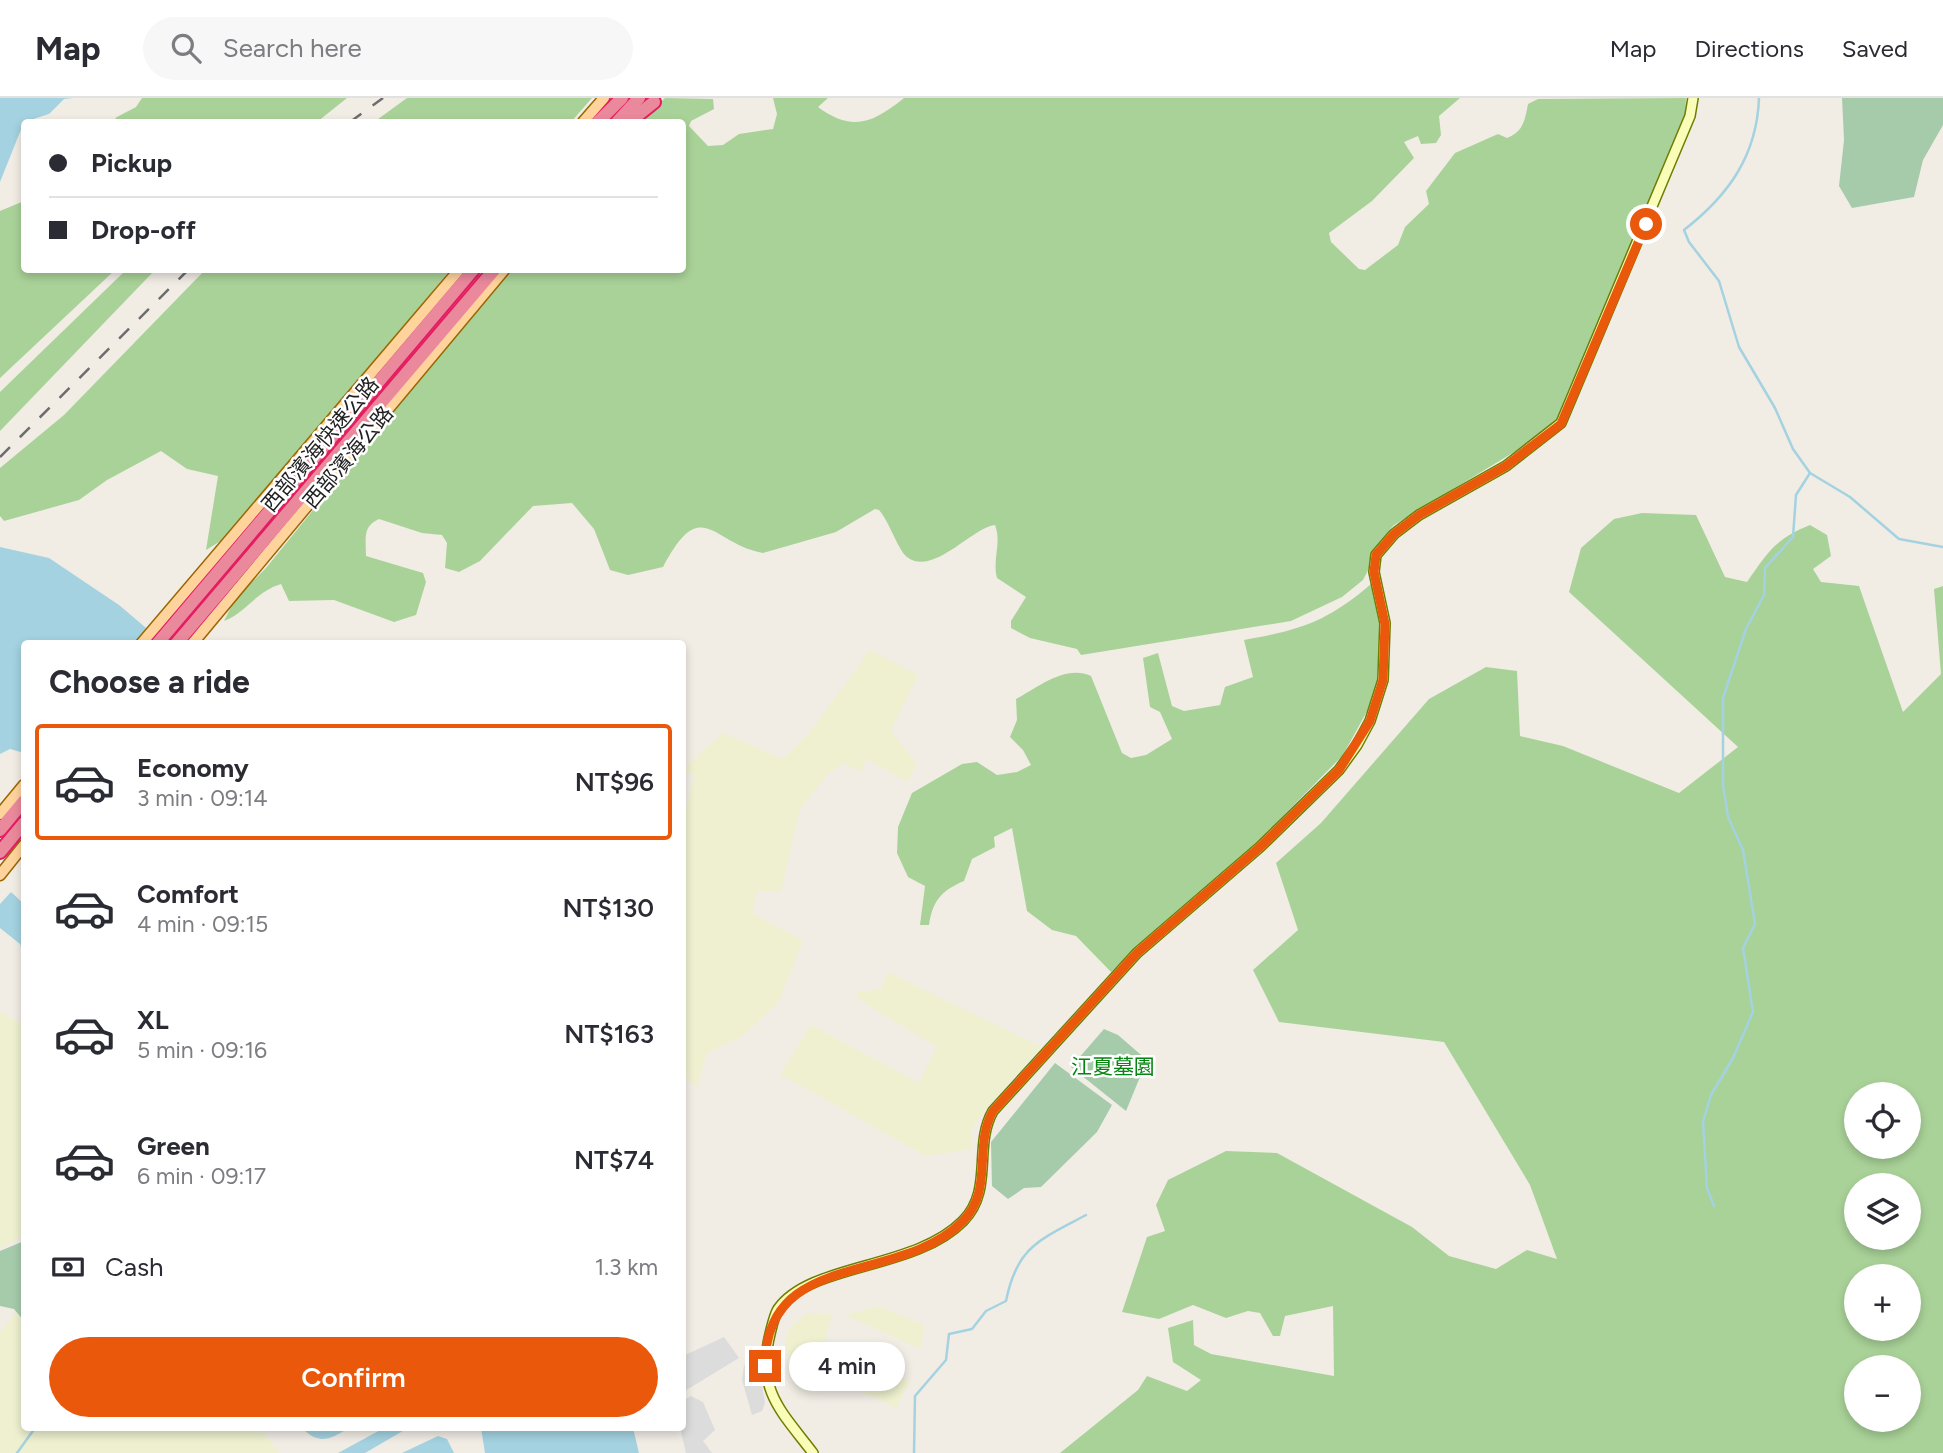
<!DOCTYPE html>
<meta charset="utf-8">
<style>
:root{--surface:#fff;--page:#f7f7f7;--text:#2b2b33;--muted:#7c7c81;--line:#e1e1e2;--accent:#ea580c}
body{margin:0;font-family:Figtree,"Noto Sans TC",sans-serif;background:var(--page);color:var(--text);height:100vh;display:flex;flex-direction:column;font-size:26px;white-space:nowrap}
*{box-sizing:border-box;margin:0}
p{font-size:23px;color:var(--muted)}
.icon{flex:none;width:38px;height:38px;fill:none;stroke:currentColor;stroke-width:2;stroke-linecap:round;stroke-linejoin:round}
.map{position:relative;flex:1;overflow:hidden}
.details{position:absolute;left:21px;top:542px;width:665px;height:791px;display:flex;flex-direction:column;background:var(--surface);border-radius:7px;box-shadow:0 4px 10px #0003}
.details>*{flex:none}
.banner{position:absolute;left:21px;top:21px;width:665px;height:154px;border-radius:7px;box-shadow:0 4px 10px #0003;display:grid;align-content:center;height:154px;padding:0 28px;background:var(--surface)}
.fabs{position:absolute;left:1844px;top:984px;display:grid;gap:14px}
.fabs a{display:grid;place-items:center;width:77px;height:77px;border-radius:50%;background:var(--surface);box-shadow:0 4px 10px #0003;font-size:35px}
.end{position:absolute;width:32px;height:32px;margin:-16px;border:9px solid #ea580c;background:#fff;box-shadow:0 0 0 4px #fff}
.from{border-radius:50%}
.bubble{position:absolute;height:49px;border-radius:24px;background:var(--surface);box-shadow:0 4px 10px #0003;font-size:23px;font-weight:600;line-height:49px;text-align:center}
.banner b{display:flex;align-items:center;gap:24px;height:66px;font-size:26px}
.banner b+b{border-top:2px solid var(--line)}
.banner i{width:18px;height:18px;background:var(--text)}
ul{padding:0;list-style:none}
li{display:flex;align-items:center;gap:21px;height:116px;margin:0 14px 10px;padding:0 14px;border:4px solid transparent;border-radius:7px}
li div{flex:1}
li b{display:block;font-size:26px}
li em{font-style:normal;font-weight:600}
li.on{border-color:var(--accent)}
li>.icon{width:63px;height:63px;stroke-width:1.5}
h2{padding:0 28px;font-size:32px;line-height:84px}
.pay{display:flex;align-items:center;gap:18px;height:77px;padding:0 28px;font-size:26px}
.pay p{margin-inline-start:auto}
.button{display:flex;gap:14px;margin-top:auto;padding:14px 28px}
.button a{flex:1;height:80px;border-radius:42px;background:var(--accent);color:#fff;font-size:28px;font-weight:600;line-height:80px;text-align:center}
header{display:flex;align-items:center;gap:42px;box-sizing:border-box;height:98px;padding:0 35px;background:var(--surface);border-bottom:2px solid var(--line)}
header strong{font-size:33px}
nav{display:flex;gap:38px;margin-inline-start:auto;font-size:24px}
.search{width:490px;height:63px;background:var(--page);display:flex;align-items:center;gap:18px;box-sizing:border-box;padding:0 24px;border-radius:38px;color:var(--muted);font-size:26px}
.map>svg:first-child{display:block}
.residential{fill:#dddcdc}
.farmland{fill:#eef0d0}
.forest{fill:#a9d298;fill-rule:evenodd}
.cemetery{fill:#a5cbab}
.water{fill:#a4d2e0}
.lines{fill:none;stroke-linecap:round;stroke-linejoin:round}
.stream{stroke:#a4d2e0;stroke-width:2.5}
.secondary-casing{stroke:#6f7d00;stroke-width:12}
.primary-casing{stroke:#9b6700;stroke-width:13}
.highway-casing{stroke:#e41d61;stroke-width:16}
.secondary{stroke:#f9fdb7;stroke-width:9}
.primary{stroke:#ffd49c;stroke-width:10}
.highway{stroke:#eb899c;stroke-width:12}
.rail{stroke:#6d6d6d;stroke-width:2.5;stroke-dasharray:14 14;stroke-linecap:butt}
.route{stroke:#ea580c;stroke-width:9}
.labels{text-anchor:middle;dominant-baseline:central;stroke-width:5;stroke-linejoin:round;paint-order:stroke}
.street-label{font-size:21px;fill:#1f1f1f;stroke:#fff}
.park-label{font-size:21px;fill:#068511;stroke:#fff}
</style>
<header>
<strong>Map</strong>
<div class="search"><svg class="icon" aria-label="search" viewBox="0 0 24 24"><circle cx="10" cy="10" r="6"/><path d="M15 15l6 6"/></svg>Search here</div>
<nav><a>Map</a><a>Directions</a><a>Saved</a></nav>
</header>
<div class="map">
<svg width="1943" height="1355" viewBox="0 0 1943 1355">
<rect width="100%" height="100%" fill="#f1ede5"/>
<g class="residential">
<polygon points="724,1239 739,1260 683,1294 683,1258"/>
<polygon points="758,1264 765,1305 762,1313 752,1317 742,1282 744,1267"/>
<polygon points="691,1298 703,1304 715,1332 703,1343 712,1355 686,1355 680,1330 683,1303"/>
</g>
<g class="farmland">
<polygon points="870,552 918,577 891,632 917,667 907,684 866,661 861,674 843,665 828,676 800,711 781,794 756,794 753,815 803,843 778,905 741,939 707,955 697,990 682,976 682,723 695,678 683,671 723,635 783,661 807,638"/>
<polygon points="888,874 1041,949 986,1010 971,1032 972,1051 926,1058 780,976 811,927 919,985 937,949 859,902 857,894 881,891"/>
<polygon points="0,914 24,927 24,1137 3,1149 0,1148"/>
<polygon points="878,1208 924,1227 921,1251 845,1217"/>
<polygon points="19,1210 24,1224 24,1330 259,1330 280,1355 0,1355 0,1235"/>
<polygon points="807,1215 832,1216 825,1242 910,1283 896,1310 782,1255 789,1231"/>
</g>
<g class="forest">
<polygon points="142,0 347,0 317,24 120,24 115,20 136,9"/>
<polygon points="407,0 592,0 571,24 374,24"/>
<path d="M665,0L713,1L714,11L691,23L689,28L708,48L723,47L739,36L773,31L777,16L773,0H828L818,9C853,35 874,24 904,0H1460L1439,18L1441,37L1436,45L1421,46L1418,38L1404,44L1414,60L1372,103L1329,135L1331,144L1359,171L1365,172L1398,147L1405,129L1429,106L1426,93L1455,55L1498,36L1507,40C1523,34 1525,22 1528,6L1538,1L1686,0L1685,18L1565,313L1551,330L1534,342L1394,427L1389,432L1363,482L1342,499L1291,523L1081,557L1077,551L1030,540L1011,530V523L1026,499L997,480C992,461 1002,445 995,427C971,430 933,479 907,459C898,452 889,423 879,412L875,411L836,434L763,455C712,446 702,395 663,469L628,477L610,472L594,431L572,405L533,408L480,463L459,474L445,470L447,445L442,437L422,435L379,421C362,428 366,442 366,458L423,475L426,484L416,517L394,524L334,502L289,503L281,486C255,494 247,514 224,523L235,501L266,470L508,172H682V24H640Z"/>
<polygon points="24,103 24,172 115,172 0,280 0,113"/>
<polygon points="126,172 155,172 0,333 0,294"/>
<polygon points="205,172 450,172 232,436 206,452 218,378 187,371 161,353 107,382 79,402 4,423 0,418 0,370 64,317"/>
<path d="M1642,415L1696,417L1725,479L1747,484C1768,454 1775,441 1810,427L1827,437L1831,458L1813,471L1821,484L1859,488L1903,614L1941,576L1934,491L1943,488V1355H1060L1138,1292L1147,1278L1187,1293L1201,1282L1173,1264L1168,1230L1193,1222L1194,1247L1211,1256L1334,1278L1333,1208L1285,1218L1280,1238H1273L1260,1215L1248,1213L1226,1220L1193,1207L1159,1221L1122,1214L1147,1139L1165,1133L1156,1107L1168,1082L1226,1053L1277,1055L1412,1129L1449,1158L1496,1171L1527,1152L1557,1161L1530,1087L1444,944L1279,924L1253,872L1298,832L1276,765L1321,725L1429,601L1486,569L1517,573L1520,638L1563,648L1679,695L1738,649L1569,494L1581,450L1614,421ZM1857,996H1909V1048H1857ZM1857,1087H1909V1139H1857ZM1857,1178H1909V1230H1857ZM1857,1269H1909V1321H1857Z"/>
<path d="M1371,486H1379L1383,584L1343,657L1245,757L1111,874L1076,838L1052,832L1027,813L1012,730L994,739L995,749L972,761L964,783C941,793 933,802 929,827H920L925,788L908,779L897,755L898,729L912,695L962,666L977,664L997,677L1017,674L1031,667L1023,652L1010,639L1017,622L1016,601C1038,589 1066,566 1091,578L1122,655L1131,660L1146,657L1172,641L1160,614L1150,609L1143,560L1158,555L1172,608L1184,613L1220,607L1225,589L1253,579L1244,542C1300,532 1327,524 1371,486Z"/>
</g>
<g class="cemetery">
<polygon points="1842,0 1943,0 1943,27 1923,62 1914,99 1852,110 1839,88 1844,42"/>
<polygon points="1104,931 1118,937 1147,962 1126,1013 1071,969"/>
<polygon points="1055,965 1112,1007 1097,1034 1041,1089 1024,1090 1008,1101 992,1088 991,1044"/>
<polygon points="24,1143 24,1223 14,1211 0,1208 0,1153"/>
</g>
<g class="water">
<polygon points="0,0 73,0 64,1 49,16 24,24 0,84"/>
<polygon points="0,449 49,460 119,507 165,546 24,546 24,655 10,651 0,656"/>
<polygon points="11,794 24,806 24,860 20,846 0,830 0,806"/>
<path d="M302,1330H349C329,1342 319,1347 302,1330Z"/>
<polygon points="384,1330 408,1330 365,1355 338,1355"/>
<polygon points="481,1330 633,1330 639,1355 485,1355"/>
<polygon points="438,1338 447,1341 454,1355 402,1355"/>
</g>
<g class="lines">
<g class="stream">
<path d="M1759,0C1757,57 1729,97 1684,132L1689,144L1719,183L1739,249L1775,310L1793,351L1810,375L1850,399L1899,441L1943,449"/>
<polyline points="1714,1108 1707,1090 1703,1024 1711,997 1733,960 1753,914 1743,850 1755,826 1743,752 1728,719 1723,687 1723,600 1746,531 1764,497 1765,470 1793,439 1796,397 1810,375"/>
<polyline points="17,1355 35,1330"/>
<path d="M914,1355L915,1298L946,1262L949,1236L972,1231L986,1213L1006,1203C1017,1148 1040,1142 1086,1117"/>
</g>
<g class="secondary-casing">
<path id="secondary" d="M813,1355C782,1314 756,1293 770,1236C772,1228 774,1218 778,1211C810,1165 915,1172 963,1123C994,1092 973,1048 993,1013L1137,855L1260,749L1339,672L1357,647L1370,623L1383,582L1385,525L1374,474L1376,457L1394,436L1419,417L1506,368L1561,325L1690,18L1693,0"/>
</g>
<g class="primary-casing">
<g id="primary">
<polyline points="583,24 604,0"/>
<polyline points="141,546 459,172"/>
<polyline points="192,546 504,172"/>
<polyline points="0,716 24,687"/>
<polyline points="0,777 24,747"/>
</g>
</g>
<g class="highway-casing">
<g id="highway">
<polyline points="598,24 622,0"/>
<polyline points="617,24 639,0"/>
<polyline points="629,24 654,4"/>
<polyline points="157,546 473,172"/>
<polyline points="176,546 494,172"/>
<polyline points="0,732 24,703"/>
<polyline points="0,754 24,725"/>
</g>
</g>
<use href="#secondary" class="secondary"/>
<use href="#primary" class="primary"/>
<use href="#highway" class="highway"/>
<g class="rail">
<polyline points="350,24 383,0"/>
<polyline points="0,359 188,172"/>
</g>
</g>
<g class="lines">
<path class="route" d="M765,1268C765,1150 900,1188 963,1123C994,1092 973,1048 993,1013L1137,855L1260,749L1339,672L1370,623L1383,582L1385,526L1374,474L1376,457L1394,436L1419,417L1506,368L1561,326L1646,126"/>
</g>
<g class="labels">
<g class="street-label">
<text transform="translate(320 346) rotate(-50)">西部濱海快速公路</text>
<text transform="translate(348 359) rotate(-50)">西部濱海公路</text>
</g>
<g class="park-label">
<text x="1113" y="968">江夏墓園</text>
</g>
</g>
</svg>
<div class="fabs">
<a><svg class="icon" aria-label="locate" viewBox="0 0 24 24"><circle cx="12" cy="12" r="6"/><path d="M12 2v4M12 18v4M2 12h4M18 12h4"/></svg></a>
<a><svg class="icon" aria-label="layers" viewBox="0 0 24 24"><path d="M12 4l9 5-9 5-9-5zM3 14l9 5 9-5"/></svg></a>
<a>+</a>
<a>−</a>
</div>
<i class="end from" style="left:1646px;top:126px"></i>
<i class="end" style="left:765px;top:1268px"></i>
<div class="bubble" style="left:789px;top:1244px;width:116px">4 min</div>
<div class="banner">
<b><i class="from"></i>Pickup</b>
<b><i></i>Drop-off</b>
</div>
<section class="details">
<h2>Choose a ride</h2>
<ul>
<li class="on"><svg class="icon" aria-label="car" viewBox="0 0 24 24"><path d="M5 17H2v-5l4-1 3-4h7l3 4 3 1v5h-3M9 17h6M6 11h13"/><circle cx="7" cy="17" r="2"/><circle cx="17" cy="17" r="2"/></svg><div><b>Economy</b><p>3 min · 09:14</p></div><em>NT$96</em></li>
<li><svg class="icon" aria-label="car" viewBox="0 0 24 24"><path d="M5 17H2v-5l4-1 3-4h7l3 4 3 1v5h-3M9 17h6M6 11h13"/><circle cx="7" cy="17" r="2"/><circle cx="17" cy="17" r="2"/></svg><div><b>Comfort</b><p>4 min · 09:15</p></div><em>NT$130</em></li>
<li><svg class="icon" aria-label="car" viewBox="0 0 24 24"><path d="M5 17H2v-5l4-1 3-4h7l3 4 3 1v5h-3M9 17h6M6 11h13"/><circle cx="7" cy="17" r="2"/><circle cx="17" cy="17" r="2"/></svg><div><b>XL</b><p>5 min · 09:16</p></div><em>NT$163</em></li>
<li><svg class="icon" aria-label="car" viewBox="0 0 24 24"><path d="M5 17H2v-5l4-1 3-4h7l3 4 3 1v5h-3M9 17h6M6 11h13"/><circle cx="7" cy="17" r="2"/><circle cx="17" cy="17" r="2"/></svg><div><b>Green</b><p>6 min · 09:17</p></div><em>NT$74</em></li>
</ul>
<div class="pay"><svg class="icon" aria-label="cash" viewBox="0 0 24 24"><path d="M3 7h18v10H3z"/><circle cx="12" cy="12" r="2"/></svg>Cash<p>1.3 km</p></div>
<div class="button"><a>Confirm</a></div>
</section>
</div>
